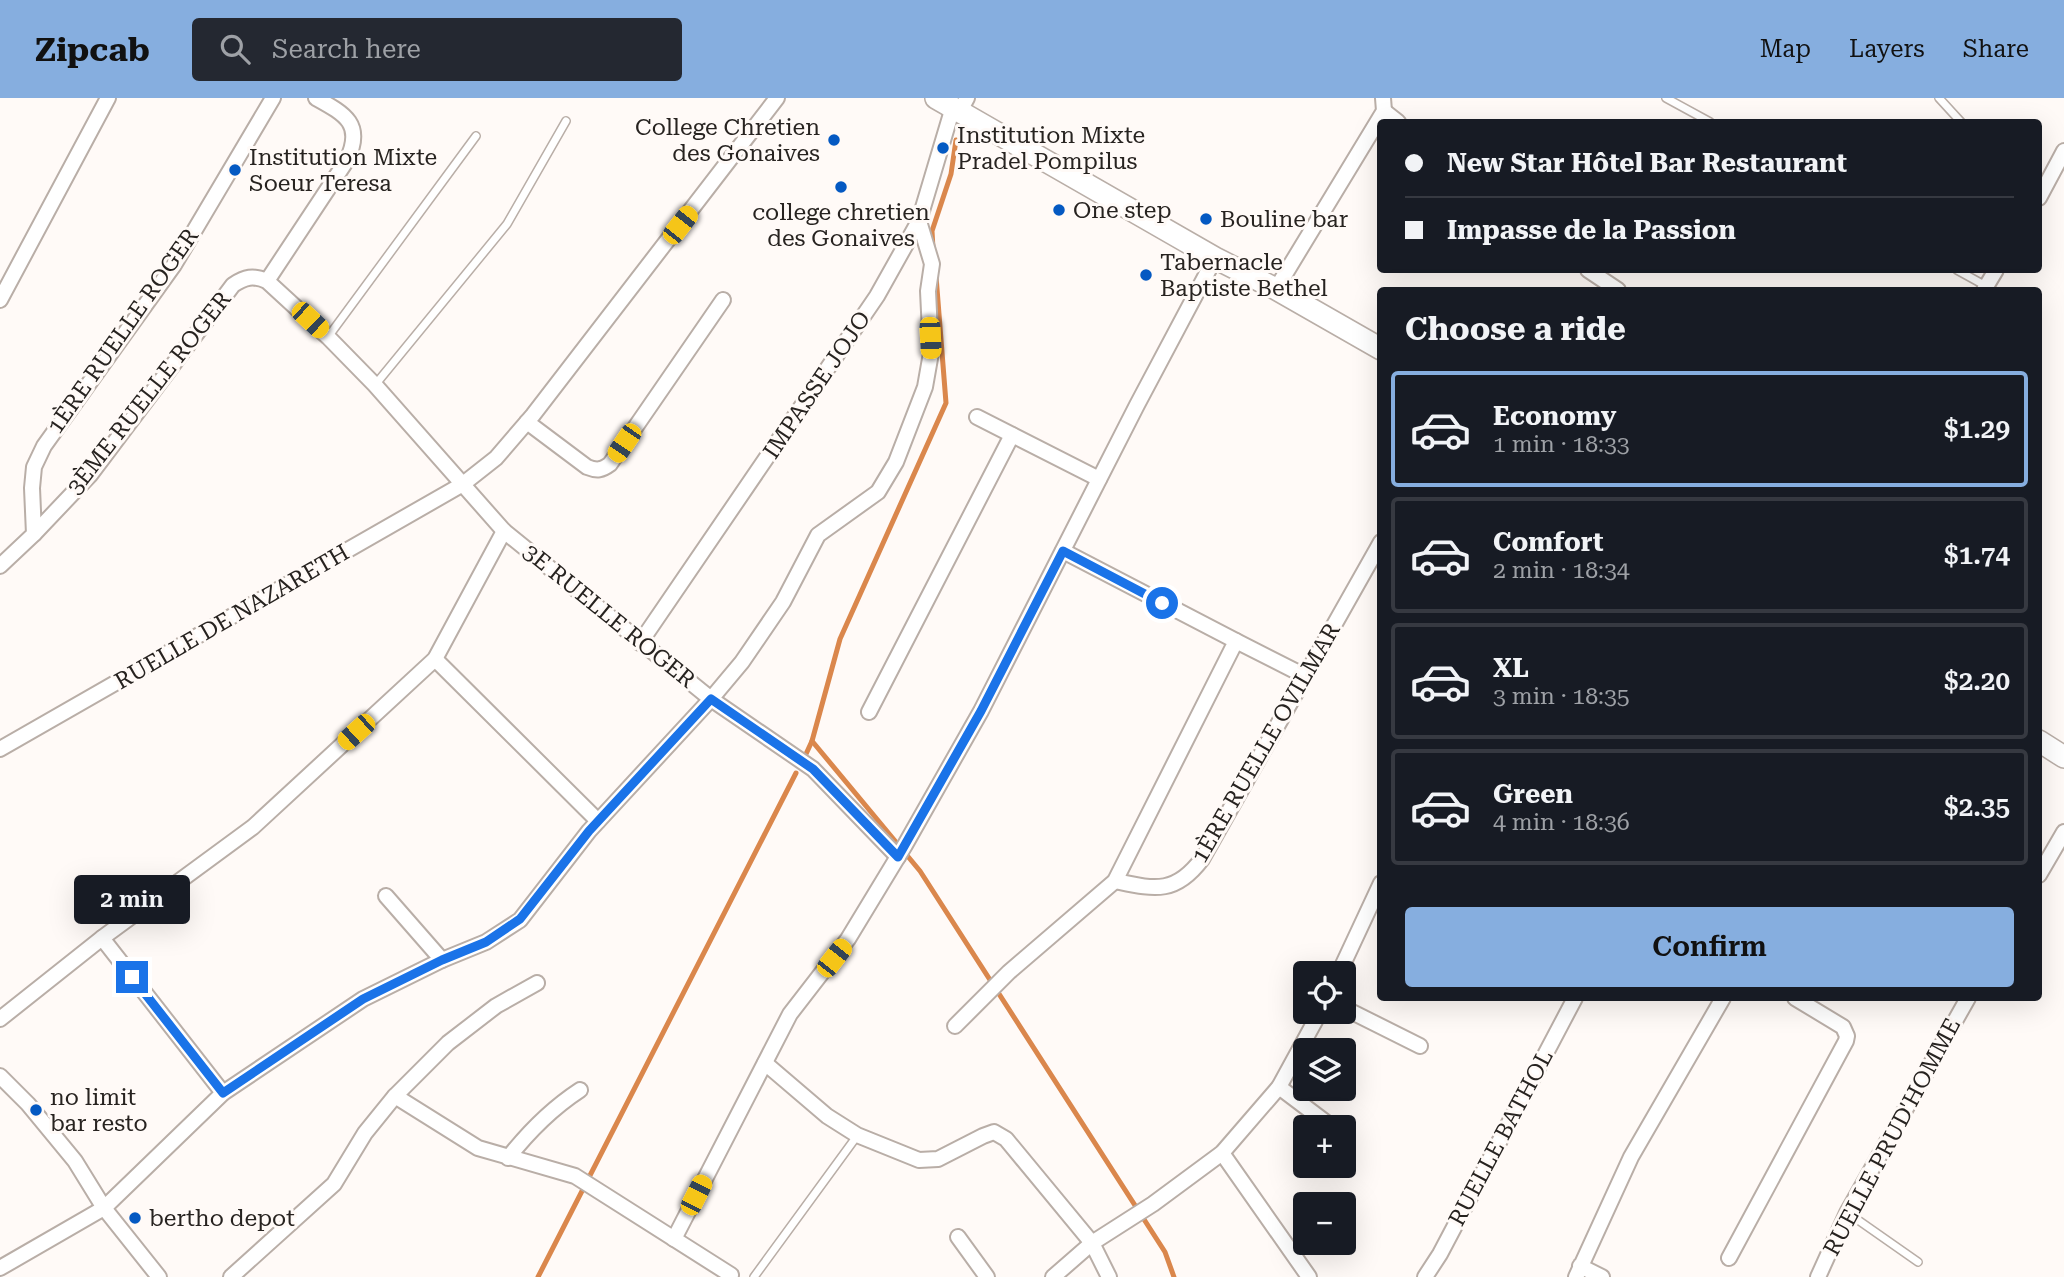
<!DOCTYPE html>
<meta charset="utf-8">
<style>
:root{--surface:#171b24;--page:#242831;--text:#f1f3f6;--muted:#9ea1a6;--line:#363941;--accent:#86aedf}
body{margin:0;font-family:"Roboto Serif",serif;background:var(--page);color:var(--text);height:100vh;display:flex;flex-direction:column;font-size:26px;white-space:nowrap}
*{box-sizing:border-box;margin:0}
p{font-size:23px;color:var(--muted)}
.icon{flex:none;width:38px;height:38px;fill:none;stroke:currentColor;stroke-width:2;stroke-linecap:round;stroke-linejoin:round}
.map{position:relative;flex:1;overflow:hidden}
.side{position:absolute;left:1377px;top:189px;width:665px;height:714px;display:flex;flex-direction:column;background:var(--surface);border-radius:7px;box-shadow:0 7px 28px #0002}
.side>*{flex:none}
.banner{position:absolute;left:1377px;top:21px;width:665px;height:154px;border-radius:7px;box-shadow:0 7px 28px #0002;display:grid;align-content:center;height:154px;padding:0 28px;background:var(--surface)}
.buttons{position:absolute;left:1293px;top:863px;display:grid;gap:14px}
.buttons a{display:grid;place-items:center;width:63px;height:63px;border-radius:7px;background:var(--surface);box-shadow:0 7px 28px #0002;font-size:35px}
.end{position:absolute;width:32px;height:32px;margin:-16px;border:9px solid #1a73e8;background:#fff;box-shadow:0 0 0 4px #fff}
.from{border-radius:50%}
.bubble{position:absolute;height:49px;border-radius:7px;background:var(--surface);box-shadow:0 7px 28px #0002;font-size:23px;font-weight:600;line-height:49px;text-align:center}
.car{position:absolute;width:21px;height:42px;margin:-21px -10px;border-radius:9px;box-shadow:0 0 5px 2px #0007;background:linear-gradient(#f5c518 24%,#345 0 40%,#f5c518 0 76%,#345 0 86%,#f5c518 0)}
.banner b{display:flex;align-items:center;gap:24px;height:66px;font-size:26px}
.banner b+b{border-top:2px solid var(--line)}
.banner i{width:18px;height:18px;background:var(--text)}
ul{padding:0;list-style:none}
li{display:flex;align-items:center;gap:21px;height:116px;margin:0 14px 10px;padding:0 14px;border:4px solid var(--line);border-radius:7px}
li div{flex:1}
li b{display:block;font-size:26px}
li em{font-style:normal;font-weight:600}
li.on{border-color:var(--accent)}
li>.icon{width:63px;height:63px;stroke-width:1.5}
h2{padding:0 28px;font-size:32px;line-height:84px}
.button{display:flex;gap:14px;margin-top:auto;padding:14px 28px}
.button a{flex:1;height:80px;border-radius:7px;background:var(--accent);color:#111;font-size:28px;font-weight:600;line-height:80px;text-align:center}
header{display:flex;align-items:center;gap:42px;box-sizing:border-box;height:98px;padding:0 35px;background:var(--accent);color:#111}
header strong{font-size:33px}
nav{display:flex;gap:38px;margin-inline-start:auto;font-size:24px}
.search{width:490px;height:63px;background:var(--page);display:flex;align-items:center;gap:18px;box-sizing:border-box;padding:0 24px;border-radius:7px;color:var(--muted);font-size:26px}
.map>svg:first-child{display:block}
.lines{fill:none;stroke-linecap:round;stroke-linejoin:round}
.stream{stroke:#da874c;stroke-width:5}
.service-casing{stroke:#b9aea7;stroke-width:10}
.minor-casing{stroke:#b9aea7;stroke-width:18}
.primary-casing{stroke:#b9aea7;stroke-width:24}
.service{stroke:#fff;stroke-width:7}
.minor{stroke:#fff;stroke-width:14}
.primary{stroke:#fff;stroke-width:21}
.route{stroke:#1a73e8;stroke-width:9}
.poi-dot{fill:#0459c2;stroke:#fffaf7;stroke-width:2.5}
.labels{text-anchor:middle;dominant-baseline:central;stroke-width:6;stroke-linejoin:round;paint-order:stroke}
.poi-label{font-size:23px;fill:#272320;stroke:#fffaf7;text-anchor:start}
.street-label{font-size:23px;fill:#272320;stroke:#fffaf7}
</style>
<header>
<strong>Zipcab</strong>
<div class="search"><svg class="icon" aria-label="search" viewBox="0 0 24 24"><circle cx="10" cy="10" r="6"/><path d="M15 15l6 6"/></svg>Search here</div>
<nav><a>Map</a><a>Layers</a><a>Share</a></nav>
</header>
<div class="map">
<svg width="2064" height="1179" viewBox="0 0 2064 1179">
<rect width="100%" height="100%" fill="#fffaf7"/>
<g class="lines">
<g class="stream">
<polyline points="933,151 932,133 951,76 956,42"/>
<polyline points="812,643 920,773 1165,1154 1174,1179"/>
<polyline points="806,656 812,643 840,541 946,305 936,178"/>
<polyline points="538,1179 796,675"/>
</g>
<g class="service-casing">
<g id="service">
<polyline points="1666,0 1710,24"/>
<polyline points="1939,0 1961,24"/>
<polyline points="1957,172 1986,188"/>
<polyline points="328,239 476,38"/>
<polyline points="375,287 507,126 566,23"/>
<polyline points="1848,1115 1918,1164"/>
<polyline points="754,1179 857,1038"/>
</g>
</g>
<g class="minor-casing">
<g id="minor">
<polyline points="960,13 967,0"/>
<polyline points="1384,13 1398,24"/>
<polyline points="2039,100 2064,53"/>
<polyline points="1588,172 1618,192"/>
<path d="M267,183L347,62C364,26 345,16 316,0"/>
<polyline points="1276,191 1384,13 1383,0"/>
<polyline points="1984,192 1996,172"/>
<polyline points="0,202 108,0"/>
<polyline points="977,319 1099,381"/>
<path d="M527,324L587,369C597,373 602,372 610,366L723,202"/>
<path d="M34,436L90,377L233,187C245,179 253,177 267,183L328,239L375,287L504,433L711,601L813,671L898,759"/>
<polyline points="0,468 34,436 32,390 34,369 44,348 174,167 273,0"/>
<polyline points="1236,543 1305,578"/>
<polyline points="640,545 877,198 919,123 953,9"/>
<polyline points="435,561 598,723"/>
<polyline points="869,614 1012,337"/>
<polyline points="0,651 463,386 496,360 533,317 777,0"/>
<polyline points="2039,777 2064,734"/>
<path d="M1115,783C1154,791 1175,797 1202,761L1381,444"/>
<polyline points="386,798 442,862"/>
<polyline points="102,840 223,995"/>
<polyline points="1339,875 1381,785"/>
<polyline points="1344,910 1420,948"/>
<polyline points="0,921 102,840 253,729 435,561 504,433"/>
<polyline points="955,928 1009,874 1115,783 1236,543 1063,453"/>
<polyline points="765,965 827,1018 857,1037 919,1062 938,1061 983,1038 994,1034 1006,1041 1092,1145 1109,1179"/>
<polyline points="0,978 28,1006 75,1063 104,1110 159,1179"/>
<polyline points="1279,989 1332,1029"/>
<polyline points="395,998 478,1050 575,1078 731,1177"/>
<polyline points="1222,1055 1309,1179"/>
<path d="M508,1060C530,1032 551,1011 580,992"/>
<polyline points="958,1139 987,1179"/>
<polyline points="674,1141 790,916 848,841 905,747 981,613 1137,307 1215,160"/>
<polyline points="1729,1160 1846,943 1847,938 1843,929 1795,900"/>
<polyline points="1580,1168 1602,1179"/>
<polyline points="0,1170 104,1110 223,995 363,901 442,862 486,844 520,822 589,733 711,601 742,564 783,504 818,437 878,394 896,364 925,289 931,255 928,193 932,166 919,123"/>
<polyline points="231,1179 334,1086 365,1035 395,998 448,945 496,908 537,885"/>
<polyline points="1053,1179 1092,1145 1153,1106 1222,1055 1279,989 1320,914"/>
<polyline points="1425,1179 1440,1156 1575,900"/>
<polyline points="1576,1179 1631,1059 1723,900"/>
<polyline points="1818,1179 1847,1115 1968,900"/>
</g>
</g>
<g class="primary-casing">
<g id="primary">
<polyline points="936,0 1215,160 1276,191 1381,251"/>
<polyline points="2039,643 2064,659"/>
</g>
</g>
<use href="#service" class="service"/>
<use href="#minor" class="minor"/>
<use href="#primary" class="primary"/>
</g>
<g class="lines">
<polyline class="route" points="132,879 223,995 363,901 442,862 486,844 520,821 589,733 711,601 813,671 898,759 981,613 1063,453 1162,505"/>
</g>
<g class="poi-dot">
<circle cx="834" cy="42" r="7"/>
<circle cx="943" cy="50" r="7"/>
<circle cx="235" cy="72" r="7"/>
<circle cx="841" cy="89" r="7"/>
<circle cx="1059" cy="112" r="7"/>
<circle cx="1206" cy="121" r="7"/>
<circle cx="1146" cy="177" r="7"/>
<circle cx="36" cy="1012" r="7"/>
<circle cx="135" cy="1120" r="7"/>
</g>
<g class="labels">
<g class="poi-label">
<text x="820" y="29" text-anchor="end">College Chretien<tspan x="820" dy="26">des Gonaives</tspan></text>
<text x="957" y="37">Institution Mixte<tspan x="957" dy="26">Pradel Pompilus</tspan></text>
<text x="249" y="59">Institution Mixte<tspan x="249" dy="26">Soeur Teresa</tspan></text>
<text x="1073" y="112">One step</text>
<text x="841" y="114" text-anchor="middle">college chretien<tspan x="841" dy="26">des Gonaives</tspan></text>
<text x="1220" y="121">Bouline bar</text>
<text x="1160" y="164">Tabernacle<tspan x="1160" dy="26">Baptiste Bethel</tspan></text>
<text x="50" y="999">no limit<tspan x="50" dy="26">bar resto</tspan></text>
<text x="149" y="1120">bertho depot</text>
</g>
<g class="street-label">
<text transform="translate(123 233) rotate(-55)">1ÈRE RUELLE ROGER</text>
<text transform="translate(817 287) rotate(-56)">IMPASSE JOJO</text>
<text transform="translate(149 295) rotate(-52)">3ÈME RUELLE ROGER</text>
<text transform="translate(609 518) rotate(39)">3E RUELLE ROGER</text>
<text transform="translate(232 519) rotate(-30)">RUELLE DE NAZARETH</text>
<text transform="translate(1266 645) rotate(-60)">1ÈRE RUELLE OVILMAR</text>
<text transform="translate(1892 1039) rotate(-62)">RUELLE PRUD'HOMME</text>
<text transform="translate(1501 1040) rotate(-62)">RUELLE BATHOL</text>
</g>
</g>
</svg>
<div class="buttons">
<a><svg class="icon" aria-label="locate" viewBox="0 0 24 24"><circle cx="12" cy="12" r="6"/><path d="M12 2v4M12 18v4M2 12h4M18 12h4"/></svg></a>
<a><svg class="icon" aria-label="layers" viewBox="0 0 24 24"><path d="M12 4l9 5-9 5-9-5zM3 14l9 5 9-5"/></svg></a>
<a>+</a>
<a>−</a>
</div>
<i class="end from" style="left:1162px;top:505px"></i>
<i class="end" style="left:132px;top:879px"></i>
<div class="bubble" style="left:74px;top:777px;width:116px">2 min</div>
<i class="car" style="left:680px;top:127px;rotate:38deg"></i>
<i class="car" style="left:310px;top:222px;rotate:133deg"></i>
<i class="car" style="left:930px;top:240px;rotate:177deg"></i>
<i class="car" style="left:624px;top:345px;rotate:214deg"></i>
<i class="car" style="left:356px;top:634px;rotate:228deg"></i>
<i class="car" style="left:834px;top:860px;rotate:38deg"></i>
<i class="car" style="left:696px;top:1097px;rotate:27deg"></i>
<div class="banner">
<b><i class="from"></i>New Star Hôtel Bar Restaurant</b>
<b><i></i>Impasse de la Passion</b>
</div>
<section class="side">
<h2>Choose a ride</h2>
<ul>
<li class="on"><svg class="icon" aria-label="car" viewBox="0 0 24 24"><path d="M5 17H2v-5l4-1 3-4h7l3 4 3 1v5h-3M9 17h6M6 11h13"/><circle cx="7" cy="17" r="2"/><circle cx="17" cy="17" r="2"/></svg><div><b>Economy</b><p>1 min · 18:33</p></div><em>$1.29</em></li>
<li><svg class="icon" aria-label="car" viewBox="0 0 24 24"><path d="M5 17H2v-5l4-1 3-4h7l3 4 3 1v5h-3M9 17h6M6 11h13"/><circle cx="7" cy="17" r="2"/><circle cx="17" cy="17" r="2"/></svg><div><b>Comfort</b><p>2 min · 18:34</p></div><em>$1.74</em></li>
<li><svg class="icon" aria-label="car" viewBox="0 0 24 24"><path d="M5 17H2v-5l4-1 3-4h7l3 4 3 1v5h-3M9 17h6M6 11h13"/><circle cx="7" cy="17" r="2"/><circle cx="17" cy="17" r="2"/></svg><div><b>XL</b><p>3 min · 18:35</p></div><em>$2.20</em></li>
<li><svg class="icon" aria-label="car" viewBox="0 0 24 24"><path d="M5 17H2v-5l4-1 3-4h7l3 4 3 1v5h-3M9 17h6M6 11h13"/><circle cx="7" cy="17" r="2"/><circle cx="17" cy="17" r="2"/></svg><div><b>Green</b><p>4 min · 18:36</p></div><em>$2.35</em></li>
</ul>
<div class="button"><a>Confirm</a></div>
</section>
</div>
